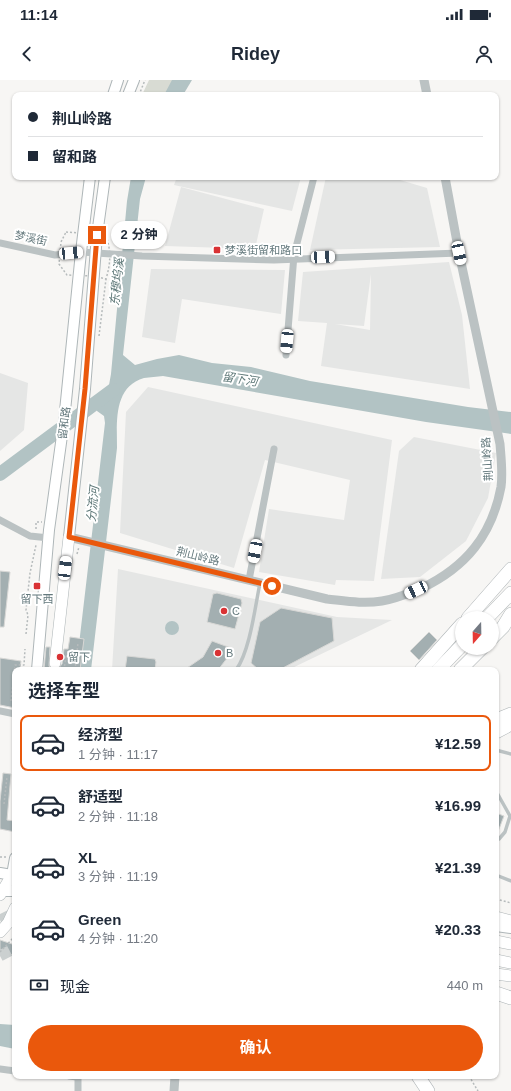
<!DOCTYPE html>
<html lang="zh">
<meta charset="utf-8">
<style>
:root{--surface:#fff;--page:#f6f6f7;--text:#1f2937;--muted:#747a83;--line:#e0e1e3;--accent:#ea580c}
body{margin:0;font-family:Helvetica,"Noto Sans SC",sans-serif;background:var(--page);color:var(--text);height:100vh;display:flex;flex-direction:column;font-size:15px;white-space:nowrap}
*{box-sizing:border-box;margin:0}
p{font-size:13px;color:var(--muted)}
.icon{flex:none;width:22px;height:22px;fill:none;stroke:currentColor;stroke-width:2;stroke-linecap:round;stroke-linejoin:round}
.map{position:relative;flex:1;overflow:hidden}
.details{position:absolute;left:12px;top:587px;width:487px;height:412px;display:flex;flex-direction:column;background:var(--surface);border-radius:8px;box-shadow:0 1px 3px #0004}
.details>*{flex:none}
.banner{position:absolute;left:12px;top:12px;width:487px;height:88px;border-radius:8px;box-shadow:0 1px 3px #0004;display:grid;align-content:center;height:88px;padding:0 16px;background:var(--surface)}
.needle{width:26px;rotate:200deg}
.controls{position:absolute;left:455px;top:531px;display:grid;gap:8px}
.controls a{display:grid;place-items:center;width:44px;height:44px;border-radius:50%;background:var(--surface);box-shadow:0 1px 3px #0004;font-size:20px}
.end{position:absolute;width:18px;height:18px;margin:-9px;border:5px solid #ea580c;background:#fff;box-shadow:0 0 0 2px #fff}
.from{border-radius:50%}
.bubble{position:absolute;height:28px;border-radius:14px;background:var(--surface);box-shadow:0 1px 3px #0004;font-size:13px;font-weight:700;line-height:28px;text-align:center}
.car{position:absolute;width:12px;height:24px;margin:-12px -6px;border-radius:5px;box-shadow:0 0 3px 1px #0007;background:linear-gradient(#fff 24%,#345 0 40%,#fff 0 76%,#345 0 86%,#fff 0)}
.banner b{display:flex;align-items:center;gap:14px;height:38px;font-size:15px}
.banner b+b{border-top:1px solid var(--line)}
.banner i{width:10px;height:10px;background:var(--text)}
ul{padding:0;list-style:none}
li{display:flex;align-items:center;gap:12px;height:56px;margin:0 8px 6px;padding:0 8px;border:2px solid transparent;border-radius:8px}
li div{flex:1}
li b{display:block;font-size:15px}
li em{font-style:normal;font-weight:700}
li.current{border-color:var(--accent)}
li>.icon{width:36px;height:36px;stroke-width:1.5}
h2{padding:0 16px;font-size:18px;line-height:48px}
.pay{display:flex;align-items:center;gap:10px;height:44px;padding:0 16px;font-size:15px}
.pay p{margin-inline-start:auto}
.button{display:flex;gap:8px;margin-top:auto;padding:8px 16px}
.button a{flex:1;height:46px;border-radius:24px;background:var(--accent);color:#fff;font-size:16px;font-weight:700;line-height:46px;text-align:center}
.status{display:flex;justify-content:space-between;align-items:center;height:28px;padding:0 20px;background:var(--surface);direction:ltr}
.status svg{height:11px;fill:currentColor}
header{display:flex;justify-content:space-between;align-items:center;height:52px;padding:0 16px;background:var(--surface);font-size:18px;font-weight:700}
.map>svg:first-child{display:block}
.built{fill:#e5e6e5;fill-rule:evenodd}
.green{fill:#d8dbd3}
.water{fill:#b2c3c4}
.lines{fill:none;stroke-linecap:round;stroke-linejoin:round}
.river{stroke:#b2c3c4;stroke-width:14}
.building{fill:#a3afb1;stroke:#d8d8d6}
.trunk-tunnel{stroke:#cbd0d0;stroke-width:11;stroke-dasharray:11 5.5;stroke-linecap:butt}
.secondary-casing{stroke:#aeb6b8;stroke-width:12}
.primary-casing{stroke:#afb6b8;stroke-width:12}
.trunk-casing{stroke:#afb5b7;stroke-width:12}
.motorway-casing{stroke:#afb5b7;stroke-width:14}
.path{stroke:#b6bbbc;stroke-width:1.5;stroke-dasharray:2 2;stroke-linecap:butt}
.service{stroke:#bbc2c3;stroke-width:3.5}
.minor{stroke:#bbc2c3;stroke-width:7}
.tertiary{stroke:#bbc2c3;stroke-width:9}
.secondary{stroke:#fff;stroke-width:10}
.primary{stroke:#fff;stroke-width:11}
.trunk{stroke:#fff;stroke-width:11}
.motorway{stroke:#fff;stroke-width:13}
.route{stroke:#ea580c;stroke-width:5}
.poi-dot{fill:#d93234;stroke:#fff;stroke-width:1.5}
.labels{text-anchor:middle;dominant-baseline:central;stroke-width:4;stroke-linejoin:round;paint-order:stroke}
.street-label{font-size:11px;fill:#64797d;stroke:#fff}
.poi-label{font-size:11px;fill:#64797d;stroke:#fff;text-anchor:start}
.water-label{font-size:12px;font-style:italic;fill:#5e7878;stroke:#fff}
</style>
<div class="status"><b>11:14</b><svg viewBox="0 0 49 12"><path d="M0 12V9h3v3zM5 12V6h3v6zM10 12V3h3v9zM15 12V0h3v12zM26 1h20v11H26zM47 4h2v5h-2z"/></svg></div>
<header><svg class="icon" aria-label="back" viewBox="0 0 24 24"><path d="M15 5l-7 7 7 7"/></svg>Ridey<svg class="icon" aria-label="person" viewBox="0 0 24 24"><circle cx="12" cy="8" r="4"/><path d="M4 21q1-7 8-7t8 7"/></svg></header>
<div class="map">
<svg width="511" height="1011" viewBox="0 0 511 1011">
<rect width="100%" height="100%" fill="#f7f6f4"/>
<g class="built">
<polygon points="177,97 301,97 292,131 174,105"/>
<polygon points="326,97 390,97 427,108 440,167 310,170"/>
<polygon points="181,107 264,129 255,169 165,166"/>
<path d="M449,182L462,235L470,309L321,286L327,243L298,241L303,192ZM371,194L370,250L335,244L364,246Z"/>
<polygon points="151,189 285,190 281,234 182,219 175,263 142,257"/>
<polygon points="0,293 28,303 24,350 0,371"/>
<polygon points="148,307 392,360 374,501 336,500 335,505 259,492 269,429 344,440 350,400 265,380 234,488 120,453 126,332"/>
<polygon points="414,357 496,373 488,418 466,461 420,497 381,499 399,371"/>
<polygon points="118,489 337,537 392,540 288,590 112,590"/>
</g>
<polygon class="green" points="149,0 186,0 178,15 142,15"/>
<g class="water">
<polygon points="172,0 192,0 183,15 164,15"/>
<path d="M131,97H146L140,119L123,275L135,285L157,279L179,275L212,283L251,287L310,301L468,327L511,332V354L426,342L163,296C157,297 150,297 144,298C113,307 117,343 117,368L91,590H76L105,343L104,336L97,331V316L109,305L111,294L127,121Z"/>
<circle cx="172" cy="548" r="7"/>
<polygon points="0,944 15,945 15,969 0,966"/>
</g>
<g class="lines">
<polyline class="river" points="0,394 113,310"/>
</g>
<g class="building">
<polygon points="0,491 10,492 4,547 0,547"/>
<polygon points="217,513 241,519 242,523 235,549 207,542 213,514"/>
<polygon points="281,528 332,538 334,561 279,590 259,590 251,583 260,542"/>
<polygon points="429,552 437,560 419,580 410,571"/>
<polygon points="70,557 84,559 80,590 44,590 46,567 50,567 49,586 51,589 57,590 62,584 64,569 68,569"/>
<polygon points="212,561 231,568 228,577 218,590 184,590 203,577"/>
<polygon points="127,576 155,579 156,582 155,590 125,590"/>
<polygon points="0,578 21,581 20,590 15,590 15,628 0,625"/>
<polygon points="3,693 11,694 7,740 15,741 15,752 0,749 0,721"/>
<polygon points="496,733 504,736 497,754 496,754"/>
<polygon points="0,860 15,865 15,876 0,870"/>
</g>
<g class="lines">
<g class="trunk-tunnel">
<polyline points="0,840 15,833"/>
<polyline points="0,876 15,868"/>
</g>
<g class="secondary-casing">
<g id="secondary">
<polyline points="113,15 118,0"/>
<polyline points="128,15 134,0"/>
<polyline points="69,457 85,309 97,155 105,97"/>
<polyline points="37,590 49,450 64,341 81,172 90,97"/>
<polyline points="0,793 12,795 15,778"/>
<polyline points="0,811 15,811"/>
<polyline points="496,846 511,848"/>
</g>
</g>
<g class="primary-casing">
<g id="primary">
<polyline points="55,583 69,457"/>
<polyline points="0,815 12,795 15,795"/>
<polyline points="0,852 8,843 15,828"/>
<polyline points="496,880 511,883"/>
<polyline points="496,894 511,896"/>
</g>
</g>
<g class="trunk-casing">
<polyline id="trunk" points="496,861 511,864"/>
</g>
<g class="motorway-casing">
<g id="motorway">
<polyline points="468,538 511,489"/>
<polyline points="487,538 511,513"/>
<polyline points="492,558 503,547 511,534"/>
<polyline points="421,590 462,544"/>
<polyline points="438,590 462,565"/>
<polyline points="460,590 482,568"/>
<polyline points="496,640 511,634"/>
<polyline points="496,652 511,644"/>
<polyline points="496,838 511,842"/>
<polyline points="496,913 511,918"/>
<polyline points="418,996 428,1011"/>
</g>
</g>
<g class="path">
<polyline points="139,15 145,0"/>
<path d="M66,152L106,155C111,171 111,182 106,199L94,196L67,195L59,184L61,162Z"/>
<polyline points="99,256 106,199"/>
<polyline points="36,449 36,442 42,442"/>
<polyline points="77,474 79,467"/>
<polyline points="26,554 28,535 26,530 30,493 36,465"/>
<polyline points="64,590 66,576"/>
<polyline points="75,590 78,563"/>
<polyline points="11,621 15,585 24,585 25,569"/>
<polyline points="4,724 7,697"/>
<polyline points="0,777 6,777"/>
<polyline points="496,819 511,823"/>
<polyline points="0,872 15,856"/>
<polyline points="469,996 478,1011"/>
</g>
<g class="service">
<path d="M236,590C250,571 255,527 260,503"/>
<polyline points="496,670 511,674"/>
<polyline points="496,711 510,736 505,752 499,759 496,757"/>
<polyline points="496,795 511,801"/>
</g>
<g class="minor">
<polyline points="0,163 55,175 81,172 142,176 274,180 459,173"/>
<polyline points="286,275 294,175 314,97"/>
<polyline points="0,440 30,456 49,458"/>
<polyline points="249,500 274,369"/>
<polyline points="0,631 15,634"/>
<polyline points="0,989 15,991"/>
<polyline points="69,996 77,997"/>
<polyline points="78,996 78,1011"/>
</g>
<g class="tertiary">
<polyline points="424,0 427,15"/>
<path d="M69,457L327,519C346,521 363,524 382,521C396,519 409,513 422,508C466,487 492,455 501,407C503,393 501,378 500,364L459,173L445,97"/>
<polyline points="174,1011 175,996"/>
</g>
<use href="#secondary" class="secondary"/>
<use href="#primary" class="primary"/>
<use href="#trunk" class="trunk"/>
<use href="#motorway" class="motorway"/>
</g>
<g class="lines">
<polyline class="route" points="97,155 85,309 69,457 272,506"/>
</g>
<g class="poi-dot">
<rect x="213" y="166" width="8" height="8" rx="2"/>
<rect x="33" y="502" width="8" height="8" rx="2"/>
<circle cx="224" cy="531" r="4"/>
<circle cx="218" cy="573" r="4"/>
<circle cx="60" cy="577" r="4"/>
</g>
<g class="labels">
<g class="street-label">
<text transform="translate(31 158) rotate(12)">梦溪街</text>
<text transform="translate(64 343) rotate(-83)">留和路</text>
<text transform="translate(487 379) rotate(-94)">荆山岭路</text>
<text transform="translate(198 476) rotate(14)">荆山岭路</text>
</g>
<g class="poi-label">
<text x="225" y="170">梦溪街留和路口</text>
<text x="37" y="519" text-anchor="middle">留下西</text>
<text x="232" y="531">C</text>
<text x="226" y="573">B</text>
<text x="68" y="577">留下</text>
</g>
<g class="water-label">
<text transform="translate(117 202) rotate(-84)">东穆坞溪</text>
<text transform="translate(240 299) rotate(9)">留下河</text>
<text transform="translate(93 424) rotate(-84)">分流河</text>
</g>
</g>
</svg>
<div class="controls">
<a><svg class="needle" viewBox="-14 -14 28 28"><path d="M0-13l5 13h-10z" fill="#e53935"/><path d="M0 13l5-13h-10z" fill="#747a83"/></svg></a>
</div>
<i class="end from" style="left:272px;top:506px"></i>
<i class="end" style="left:97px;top:155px"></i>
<div class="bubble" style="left:111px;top:141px;width:56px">2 分钟</div>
<i class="car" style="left:71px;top:173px;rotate:85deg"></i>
<i class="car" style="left:459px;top:173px;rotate:168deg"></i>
<i class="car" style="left:323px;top:177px;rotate:87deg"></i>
<i class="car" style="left:287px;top:261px;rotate:185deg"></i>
<i class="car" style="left:255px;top:471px;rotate:191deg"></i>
<i class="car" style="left:65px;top:488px;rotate:7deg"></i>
<i class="car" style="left:416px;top:510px;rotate:245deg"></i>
<div class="banner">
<b><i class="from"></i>荆山岭路</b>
<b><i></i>留和路</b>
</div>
<section class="details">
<h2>选择车型</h2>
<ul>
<li class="current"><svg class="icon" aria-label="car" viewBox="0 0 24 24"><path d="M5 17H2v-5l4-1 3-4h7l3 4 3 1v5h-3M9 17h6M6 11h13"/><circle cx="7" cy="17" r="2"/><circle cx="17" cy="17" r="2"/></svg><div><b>经济型</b><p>1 分钟 · 11:17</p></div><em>¥12.59</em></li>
<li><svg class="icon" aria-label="car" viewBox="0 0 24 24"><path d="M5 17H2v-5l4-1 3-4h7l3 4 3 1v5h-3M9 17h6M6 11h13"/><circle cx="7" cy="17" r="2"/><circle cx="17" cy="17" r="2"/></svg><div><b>舒适型</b><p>2 分钟 · 11:18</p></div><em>¥16.99</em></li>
<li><svg class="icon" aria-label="car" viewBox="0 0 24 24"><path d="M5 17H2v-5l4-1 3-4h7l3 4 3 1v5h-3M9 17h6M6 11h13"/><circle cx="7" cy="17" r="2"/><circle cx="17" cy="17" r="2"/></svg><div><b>XL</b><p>3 分钟 · 11:19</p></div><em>¥21.39</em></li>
<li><svg class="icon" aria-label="car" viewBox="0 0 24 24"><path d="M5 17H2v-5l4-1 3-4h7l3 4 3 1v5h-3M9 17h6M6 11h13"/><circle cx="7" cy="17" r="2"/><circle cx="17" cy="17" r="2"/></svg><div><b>Green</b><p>4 分钟 · 11:20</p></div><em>¥20.33</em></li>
</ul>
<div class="pay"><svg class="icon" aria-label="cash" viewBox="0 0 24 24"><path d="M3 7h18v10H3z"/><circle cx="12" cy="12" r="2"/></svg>现金<p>440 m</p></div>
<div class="button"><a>确认</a></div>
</section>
</div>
